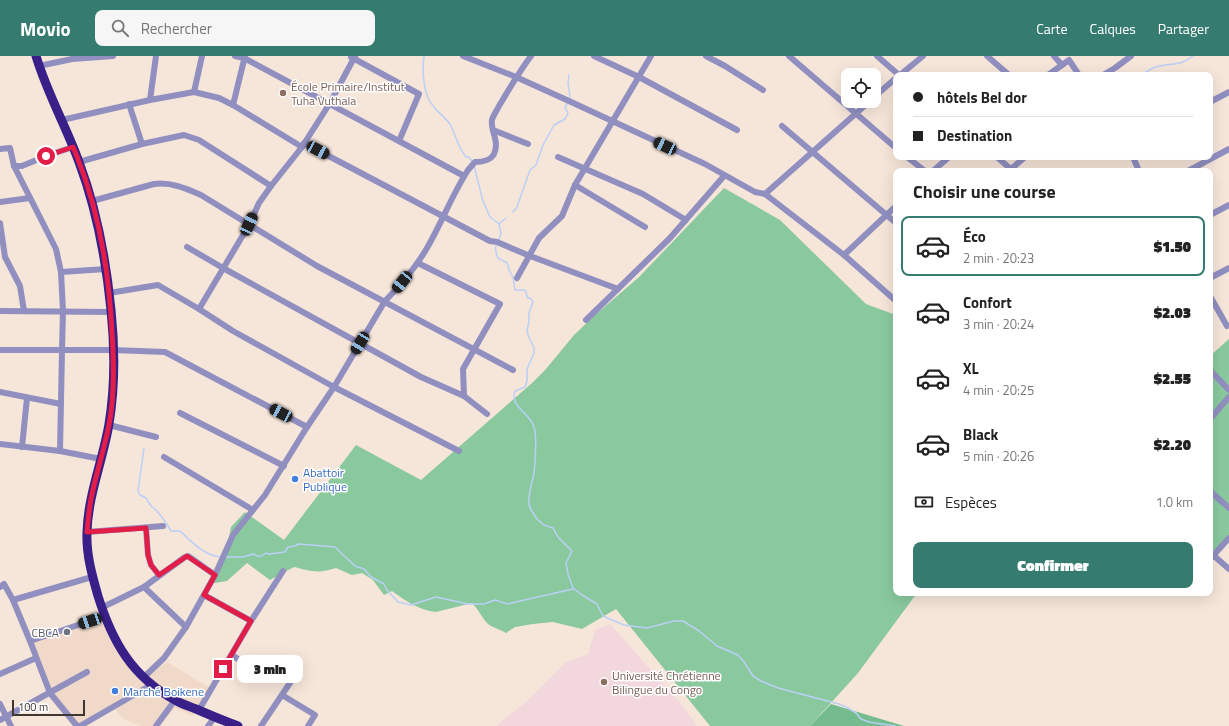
<!DOCTYPE html>
<html lang="fr">
<meta charset="utf-8">
<style>
:root{--surface:#fff;--page:#f6f6f6;--text:#222;--muted:#767676;--line:#e0e0e0;--accent:#367b6f}
body{margin:0;font-family:"Titillium Web",sans-serif;background:var(--page);color:var(--text);height:100vh;display:flex;flex-direction:column;font-size:15px;white-space:nowrap}
*{box-sizing:border-box;margin:0}
p{font-size:13px;color:var(--muted)}
.icon{flex:none;width:22px;height:22px;fill:none;stroke:currentColor;stroke-width:2;stroke-linecap:round;stroke-linejoin:round}
.map{position:relative;flex:1;overflow:hidden}
.sheet{position:absolute;left:893px;top:112px;width:320px;height:428px;display:flex;flex-direction:column;background:var(--surface);border-radius:8px;box-shadow:0 4px 16px #0002}
.sheet>*{flex:none}
.guide{position:absolute;left:893px;top:16px;width:320px;height:88px;border-radius:8px;box-shadow:0 4px 16px #0002;display:grid;align-content:center;height:88px;padding:0 20px;background:var(--surface)}
.controls{position:absolute;left:841px;top:12px;display:grid;gap:8px}
.controls a{display:grid;place-items:center;width:40px;height:40px;border-radius:8px;background:var(--surface);box-shadow:0 4px 16px #0002;font-size:20px}
.scale{position:absolute;left:12px;bottom:10px;width:73px;box-sizing:border-box;padding-left:4px;border:2px solid #3e3732;border-top:0;font-size:11px;line-height:14px;white-space:nowrap;color:#3e3732;-webkit-text-stroke:3px #fff;paint-order:stroke}
.end{position:absolute;width:18px;height:18px;margin:-9px;border:5px solid #e11d48;background:#fff;box-shadow:0 0 0 2px #fff}
.from{border-radius:50%}
.bubble{position:absolute;height:28px;border-radius:8px;background:var(--surface);box-shadow:0 4px 16px #0002;font-size:13px;font-weight:800;line-height:28px;text-align:center}
.car{position:absolute;width:12px;height:24px;margin:-12px -6px;border-radius:5px;box-shadow:0 0 3px 1px #0007;background:linear-gradient(#222 24%,#8ab4d8 0 40%,#222 0 76%,#8ab4d8 0 86%,#222 0)}
.guide b{display:flex;align-items:center;gap:14px;height:38px;font-size:15px}
.guide b+b{border-top:1px solid var(--line)}
.guide i{width:10px;height:10px;background:var(--text)}
ul{padding:0;list-style:none}
li{display:flex;align-items:center;gap:12px;height:60px;margin:0 8px 6px;padding:0 12px;border:2px solid transparent;border-radius:8px}
li div{flex:1}
li b{display:block;font-size:15px}
li em{font-style:normal;font-weight:800}
li.current{border-color:var(--accent)}
li>.icon{width:36px;height:36px;stroke-width:1.5}
h2{padding:0 20px;font-size:18px;line-height:48px}
.pay{display:flex;align-items:center;gap:10px;height:44px;padding:0 20px;font-size:15px}
.pay p{margin-inline-start:auto}
.cta{display:flex;gap:8px;margin-top:auto;padding:8px 20px}
.cta a{flex:1;height:46px;border-radius:8px;background:var(--accent);color:#fff;font-size:16px;font-weight:800;line-height:46px;text-align:center}
header{display:flex;align-items:center;gap:24px;box-sizing:border-box;height:56px;padding:0 20px;background:var(--accent);color:#fff}
header strong{font-size:19px}
nav{display:flex;gap:22px;margin-inline-start:auto;font-size:14px}
.search{width:280px;height:36px;background:var(--page);display:flex;align-items:center;gap:10px;box-sizing:border-box;padding:0 14px;border-radius:8px;color:var(--muted);font-size:15px}
.map>svg:first-child{display:block}
.built{fill:#f0d9c8}
.education{fill:#f2d7dd}
.green{fill:#8ac99e}
.forest{fill:#74bc8d}
.lines{fill:none;stroke-linecap:round;stroke-linejoin:round}
.stream{stroke:#bad0f7;stroke-width:1.5}
.minor{stroke:#908fc0;stroke-width:6}
.highway{stroke:#382088;stroke-width:9}
.route{stroke:#e11d48;stroke-width:5}
.education-dot{fill:#8d6e63;stroke:#fff;stroke-width:1.5}
.shop-dot{fill:#3f7fe0;stroke:#fff;stroke-width:1.5}
.worship-dot{fill:#6b7280;stroke:#fff;stroke-width:1.5}
.labels{text-anchor:middle;dominant-baseline:central;stroke-width:3;stroke-linejoin:round;paint-order:stroke}
.education-label{font-size:12px;fill:#785e54;stroke:#fff;text-anchor:start}
.shop-label{font-size:12px;fill:#366cbe;stroke:#fff;text-anchor:start}
.worship-label{font-size:12px;fill:#5b616d;stroke:#fff;text-anchor:end}
</style>
<header>
<strong>Movio</strong>
<div class="search"><svg class="icon" aria-label="search" viewBox="0 0 24 24"><circle cx="10" cy="10" r="6"/><path d="M15 15l6 6"/></svg>Rechercher</div>
<nav><a>Carte</a><a>Calques</a><a>Partager</a></nav>
</header>
<div class="map">
<svg width="1229" height="670" viewBox="0 0 1229 670">
<rect width="100%" height="100%" fill="#f6e5d9"/>
<polygon class="built" points="103,567 111,571 144,622 167,606 210,632 192,660 175,652 160,670 141,670 123,663 113,650 79,670 51,636 41,615 33,584 70,572"/>
<polygon class="education" points="610,568 683,650 697,670 496,670 526,646 566,606 588,598 595,574"/>
<g class="green">
<path d="M724,132L780,164L866,248L896,259V537H917L858,617L810,670H710L616,553L582,573L553,566L533,568L515,571L506,577C500,573 493,572 488,568C483,563 478,553 472,547L436,556C418,554 406,545 392,535L384,539L373,524L362,517L352,519L336,512C318,518 311,515 294,511L270,524L247,507L227,525L208,528L229,482L231,471L245,456L284,484L356,389L421,424L532,327L546,313L574,279L594,260L639,221Z"/>
<polygon points="1229,283 1229,482 1210,498 1210,300"/>
</g>
<polygon class="forest" points="831,648 904,670 810,670"/>
<g class="lines">
<g class="stream">
<path d="M424,0C422,15 423,40 434,51C439,58 447,62 451,70C456,80 458,92 466,101H469L473,107"/>
<polyline points="569,19 568,27 570,41 569,42"/>
<path d="M1142,19C1146,16 1151,12 1156,11C1171,6 1180,11 1193,0"/>
<polyline points="474,110 483,145 490,161 499,168 501,177 499,184"/>
<polyline points="513,156 517,151 530,114 536,109 543,89 554,69 565,63 568,57 565,51 568,46"/>
<polyline points="499,168 506,162"/>
<path d="M497,188C494,192 496,197 498,202L507,207L508,209L509,214L513,221L515,234H525L526,236L527,241L531,243L533,246L529,257V266L527,274L528,279L534,292V297L527,313V325L525,331L515,335C509,350 531,358 534,371C537,381 535,407 534,417C532,427 528,438 529,448L530,452L537,463L544,469L553,472L558,481L572,495L566,507L568,518L573,532L582,539L597,548L603,560L624,569L647,572L674,565H683L699,575L717,590L738,599L744,606L753,620L761,625L778,632L839,648L848,652L856,657L861,663L869,666L895,670"/>
<path d="M144,392L138,435L140,439L146,442L151,450L157,455L164,464L171,475H180C191,485 205,501 222,501"/>
<path d="M226,501H243L253,498C260,501 259,502 266,497L269,498L285,496L288,491L295,490L299,488L335,491L355,510L364,513L371,521L384,528L387,534L398,546L411,549L436,541L468,548H484L495,544L507,548L573,533"/>
</g>
<g class="minor">
<polyline points="235,0 244,2 464,120"/>
<polyline points="463,0 516,21 569,45 705,108 755,136 765,138 844,199 896,245"/>
<polyline points="594,0 639,21 737,74"/>
<polyline points="706,0 725,10 763,34"/>
<polyline points="789,0 896,92"/>
<polyline points="877,0 899,19"/>
<polyline points="987,0 1009,19"/>
<polyline points="1054,0 1062,9"/>
<polyline points="351,1 419,38 399,85"/>
<polyline points="39,10 72,3 113,0"/>
<polyline points="900,19 923,0"/>
<polyline points="1048,19 1069,4 1079,19"/>
<polyline points="1103,19 1115,12 1131,0"/>
<polyline points="194,36 202,0"/>
<polyline points="874,41 896,22"/>
<polyline points="150,44 156,0"/>
<polyline points="1210,46 1229,36"/>
<polyline points="129,48 142,88"/>
<polyline points="233,49 245,0"/>
<polyline points="62,64 150,44 194,36 219,42 233,49 302,91"/>
<polyline points="782,70 896,167"/>
<polyline points="493,74 528,88"/>
<polyline points="304,87 490,185 497,186 530,200 618,233"/>
<polyline points="0,93 10,92 14,110 56,193 61,216 63,255 62,294 60,395"/>
<polyline points="558,101 643,138 686,164"/>
<polyline points="907,101 925,115"/>
<polyline points="997,101 1013,115"/>
<polyline points="1133,101 1139,115"/>
<polyline points="79,106 142,88 184,79 199,84 271,130"/>
<polyline points="14,110 22,110 46,100 73,91"/>
<polyline points="1011,113 1025,101"/>
<polyline points="933,115 949,101"/>
<polyline points="1188,115 1229,93"/>
<polyline points="575,129 645,171"/>
<polyline points="765,138 870,45"/>
<path d="M92,145L154,128C171,126 185,132 201,139L317,210L513,314"/>
<polyline points="0,146 30,142"/>
<polyline points="1210,159 1229,149"/>
<polyline points="0,167 5,201 20,230 24,255"/>
<polyline points="187,191 223,212 421,321 464,340 487,358"/>
<polyline points="844,199 896,150"/>
<polyline points="418,207 500,248 463,313 464,340"/>
<polyline points="61,216 106,213"/>
<polyline points="517,222 539,182 562,160 575,129 651,0"/>
<polyline points="1210,222 1229,212"/>
<polyline points="109,237 158,229 199,253 233,275 334,331 459,395"/>
<polyline points="1210,240 1227,270"/>
<polyline points="199,253 249,169 259,147 271,130 302,91 330,47 355,0"/>
<polyline points="0,255 111,256"/>
<polyline points="586,264 670,182 724,120"/>
<polyline points="0,294 113,294 165,296 307,371"/>
<polyline points="1210,314 1229,334"/>
<polyline points="0,336 61,348"/>
<polyline points="180,357 284,410"/>
<polyline points="1210,363 1229,341"/>
<polyline points="109,369 156,381"/>
<polyline points="0,388 60,395 101,403"/>
<polyline points="22,391 27,342"/>
<polyline points="164,401 253,454"/>
<polyline points="1210,435 1229,452"/>
<polyline points="146,472 148,499 151,509 159,519"/>
<polyline points="87,476 163,470"/>
<polyline points="1213,499 1229,513"/>
<polyline points="1210,503 1229,482"/>
<polyline points="0,531 4,528 13,544 30,585 50,637 77,670"/>
<polyline points="144,531 186,571"/>
<polyline points="204,539 251,565"/>
<polyline points="13,544 92,521"/>
<polyline points="101,552 144,531 185,501 188,500 215,519"/>
<polyline points="30,585 105,560"/>
<polyline points="232,599 265,622"/>
<polyline points="0,618 36,602"/>
<path d="M143,622L164,602L186,571L215,519L233,479L265,439L307,371L334,331L385,245C401,229 416,211 427,192C442,166 452,139 468,114L475,106C482,106 491,104 494,98C500,85 490,75 492,64C493,60 497,54 499,50C509,33 519,16 531,0"/>
<polyline points="282,639 315,659 308,670"/>
<polyline points="0,648 11,670"/>
<polyline points="199,654 251,565 283,515"/>
<polyline points="0,664 87,616"/>
<polyline points="80,670 151,629"/>
<polyline points="156,670 175,644"/>
<polyline points="208,670 215,661"/>
<polyline points="261,670 298,615"/>
</g>
<path class="highway" d="M36,0C47,37 66,70 79,106C97,154 106,203 111,254C115,292 115,331 109,368C103,404 88,439 87,476C86,498 92,519 98,540C112,585 132,621 175,644C181,648 189,650 196,653C210,659 224,665 238,670"/>
</g>
<g class="lines">
<path class="route" d="M46,100L73,91L76,98C99,154 109,216 112,276C114,307 115,339 109,369C104,394 96,418 91,443C89,454 88,465 87,476L146,472L148,499L151,509L159,519L187,500L215,519L204,539L251,565L223,613"/>
</g>
<g class="education-dot">
<circle cx="283" cy="37" r="4"/>
<circle cx="604" cy="626" r="4"/>
</g>
<g class="shop-dot">
<circle cx="295" cy="423" r="4"/>
<circle cx="115" cy="635" r="4"/>
</g>
<circle class="worship-dot" cx="67" cy="576" r="4"/>
<g class="labels">
<g class="education-label">
<text x="291" y="30">École Primaire/Institut<tspan x="291" dy="14">Tuha Vuthala</tspan></text>
<text x="612" y="619">Université Chrétienne<tspan x="612" dy="14">Bilingue du Congo</tspan></text>
</g>
<g class="shop-label">
<text x="303" y="416">Abattoir<tspan x="303" dy="14">Publique</tspan></text>
<text x="123" y="635">Marché Boikene</text>
</g>
<g class="worship-label">
<text x="59" y="576">CBCA</text>
</g>
</g>
</svg>
<div class="controls">
<a><svg class="icon" aria-label="locate" viewBox="0 0 24 24"><circle cx="12" cy="12" r="6"/><path d="M12 2v4M12 18v4M2 12h4M18 12h4"/></svg></a>
</div>
<div class="scale">100 m</div>
<i class="end from" style="left:46px;top:100px"></i>
<i class="end" style="left:223px;top:613px"></i>
<div class="bubble" style="left:237px;top:599px;width:66px">3 min</div>
<i class="car" style="left:665px;top:90px;rotate:295deg"></i>
<i class="car" style="left:318px;top:94px;rotate:118deg"></i>
<i class="car" style="left:249px;top:168px;rotate:25deg"></i>
<i class="car" style="left:402px;top:226px;rotate:219deg"></i>
<i class="car" style="left:360px;top:287px;rotate:211deg"></i>
<i class="car" style="left:281px;top:357px;rotate:298deg"></i>
<i class="car" style="left:90px;top:565px;rotate:252deg"></i>
<div class="guide">
<b><i class="from"></i>hôtels Bel dor</b>
<b><i></i>Destination</b>
</div>
<section class="sheet">
<h2>Choisir une course</h2>
<ul>
<li class="current"><svg class="icon" aria-label="car" viewBox="0 0 24 24"><path d="M5 17H2v-5l4-1 3-4h7l3 4 3 1v5h-3M9 17h6M6 11h13"/><circle cx="7" cy="17" r="2"/><circle cx="17" cy="17" r="2"/></svg><div><b>Éco</b><p>2 min · 20:23</p></div><em>$1.50</em></li>
<li><svg class="icon" aria-label="car" viewBox="0 0 24 24"><path d="M5 17H2v-5l4-1 3-4h7l3 4 3 1v5h-3M9 17h6M6 11h13"/><circle cx="7" cy="17" r="2"/><circle cx="17" cy="17" r="2"/></svg><div><b>Confort</b><p>3 min · 20:24</p></div><em>$2.03</em></li>
<li><svg class="icon" aria-label="car" viewBox="0 0 24 24"><path d="M5 17H2v-5l4-1 3-4h7l3 4 3 1v5h-3M9 17h6M6 11h13"/><circle cx="7" cy="17" r="2"/><circle cx="17" cy="17" r="2"/></svg><div><b>XL</b><p>4 min · 20:25</p></div><em>$2.55</em></li>
<li><svg class="icon" aria-label="car" viewBox="0 0 24 24"><path d="M5 17H2v-5l4-1 3-4h7l3 4 3 1v5h-3M9 17h6M6 11h13"/><circle cx="7" cy="17" r="2"/><circle cx="17" cy="17" r="2"/></svg><div><b>Black</b><p>5 min · 20:26</p></div><em>$2.20</em></li>
</ul>
<div class="pay"><svg class="icon" aria-label="cash" viewBox="0 0 24 24"><path d="M3 7h18v10H3z"/><circle cx="12" cy="12" r="2"/></svg>Espèces<p>1.0 km</p></div>
<div class="cta"><a>Confirmer</a></div>
</section>
</div>
